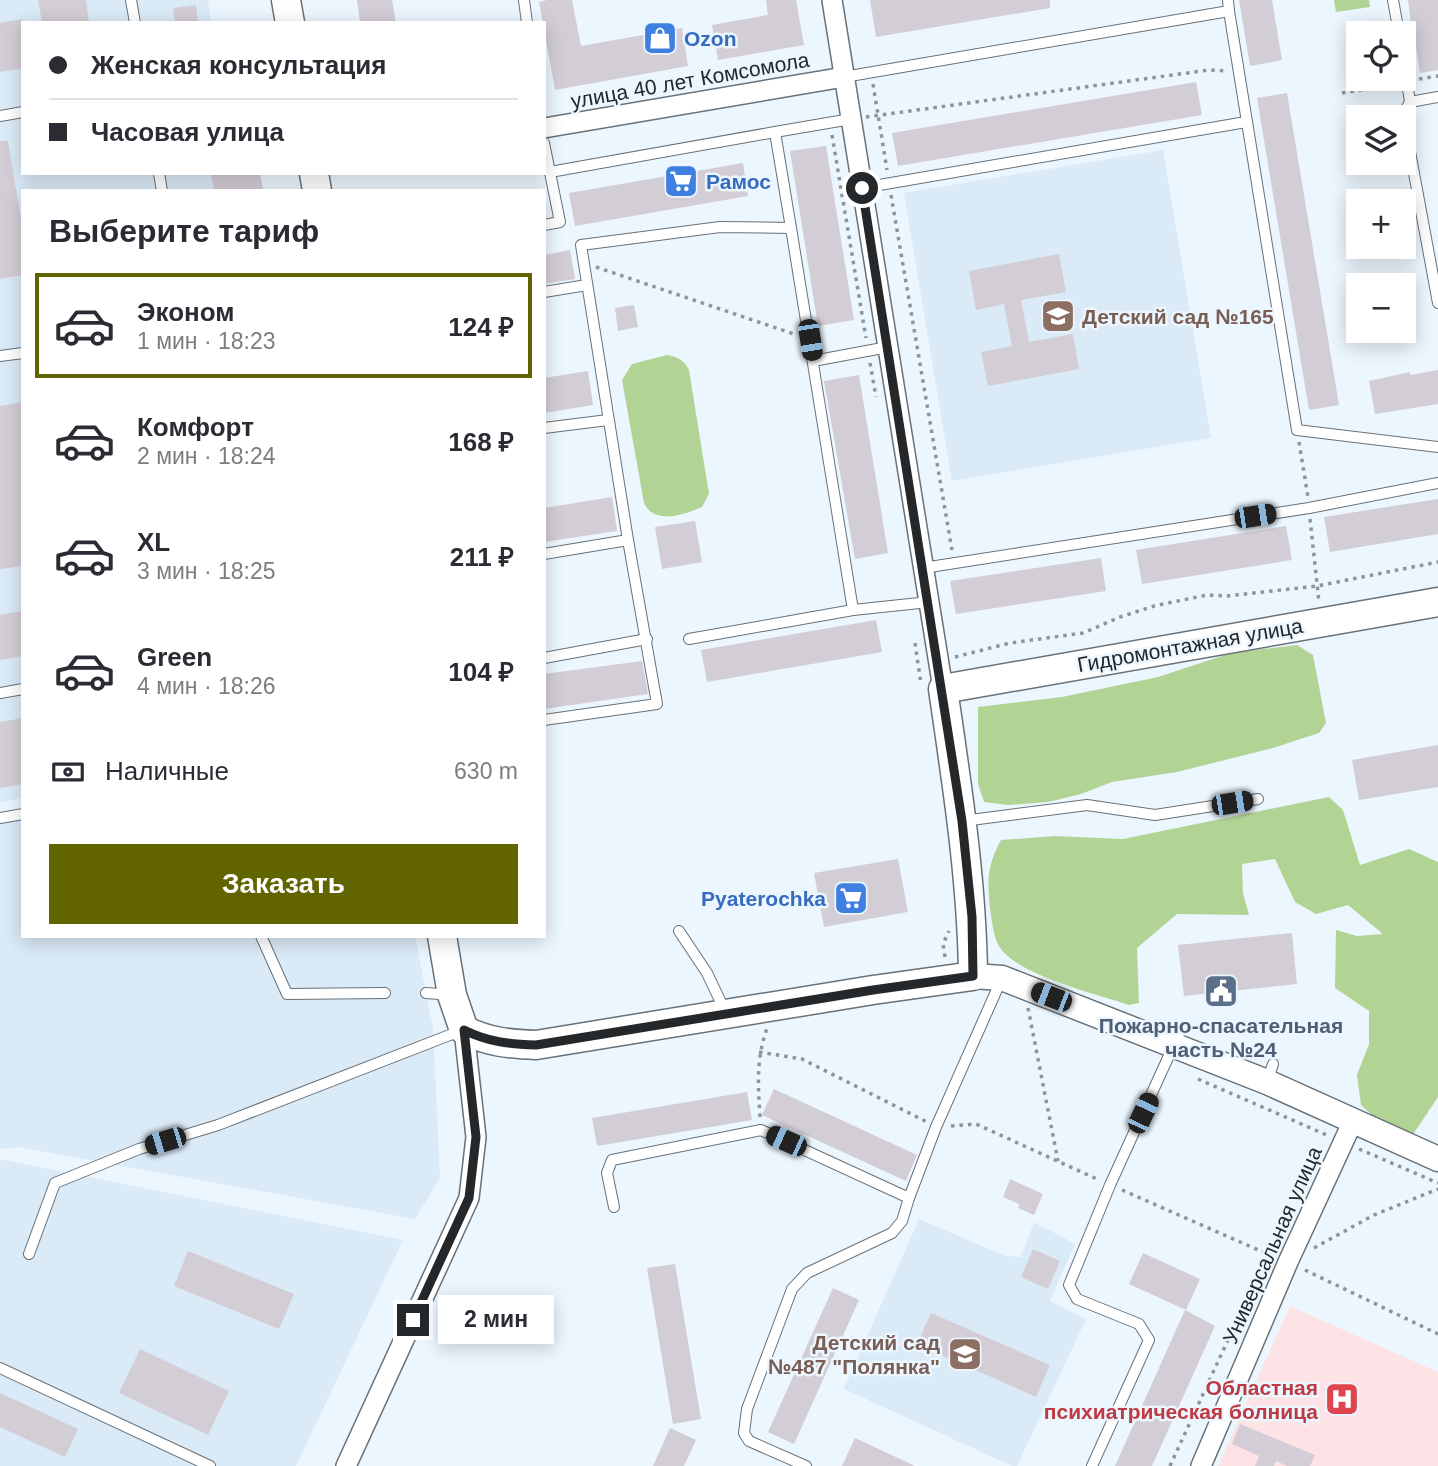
<!DOCTYPE html>
<html lang="ru">
<meta charset="utf-8">
<style>
:root{--surface:#fff;--page:#f2f2f3;--text:#2b2b33;--muted:#7c7c81;--line:#e1e1e2;--accent:#626400}
body{margin:0;font-family:Arial,sans-serif;background:var(--page);color:var(--text);height:100vh;display:flex;flex-direction:column;font-size:26px;white-space:nowrap}
*{box-sizing:border-box;margin:0}
p{font-size:23px;color:var(--muted)}
.icon{flex:none;width:38px;height:38px;fill:none;stroke:currentColor;stroke-width:2;stroke-linecap:round;stroke-linejoin:round}
.map{position:relative;flex:1;overflow:hidden}
.sheet{position:absolute;left:21px;top:189px;width:525px;height:749px;display:flex;flex-direction:column;background:var(--surface);border-radius:0px;box-shadow:0 4px 18px #0003}
.sheet>*{flex:none}
.top-card{position:absolute;left:21px;top:21px;width:525px;height:154px;border-radius:0px;box-shadow:0 4px 18px #0003;display:grid;align-content:center;height:154px;padding:0 28px;background:var(--surface)}
.buttons{position:absolute;left:1346px;top:21px;display:grid;gap:14px}
.buttons a{display:grid;place-items:center;width:70px;height:70px;border-radius:0px;background:var(--surface);box-shadow:0 4px 18px #0003;font-size:35px}
.end{position:absolute;width:32px;height:32px;margin:-16px;border:9px solid #24282b;background:#fff;box-shadow:0 0 0 4px #fff}
.from{border-radius:50%}
.bubble{position:absolute;height:49px;border-radius:0px;background:var(--surface);box-shadow:0 4px 18px #0003;font-size:23px;font-weight:800;line-height:49px;text-align:center}
.car{position:absolute;width:21px;height:42px;margin:-21px -10px;border-radius:9px;box-shadow:0 0 5px 2px #0007;background:linear-gradient(#222 24%,#8ab4d8 0 40%,#222 0 76%,#8ab4d8 0 86%,#222 0)}
.top-card b{display:flex;align-items:center;gap:24px;height:66px;font-size:26px}
.top-card b+b{border-top:2px solid var(--line)}
.top-card i{width:18px;height:18px;background:var(--text)}
ul{padding:0;list-style:none}
li{display:flex;align-items:center;gap:21px;height:105px;margin:0 14px 10px;padding:0 14px;border:4px solid transparent;border-radius:0px}
li div{flex:1}
li b{display:block;font-size:26px}
li em{font-style:normal;font-weight:800}
li.active{border-color:var(--accent)}
li>.icon{width:63px;height:63px;stroke-width:1.5}
h2{padding:0 28px;font-size:32px;line-height:84px}
.pay{display:flex;align-items:center;gap:18px;height:77px;padding:0 28px;font-size:26px}
.pay p{margin-inline-start:auto}
.action{display:flex;gap:14px;margin-top:auto;padding:14px 28px}
.action a{flex:1;height:80px;border-radius:0px;background:var(--accent);color:#fff;font-size:28px;font-weight:800;line-height:80px;text-align:center}
.map>svg:first-child{display:block}
.built{fill:#daeaf7}
.medical{fill:#fee3e6}
.green{fill:#b1d495}
.building{fill:#d3cdd6}
.lines{fill:none;stroke-linecap:round;stroke-linejoin:round}
.service-casing{stroke:#687178;stroke-width:12}
.minor-casing{stroke:#687178;stroke-width:22}
.tertiary-casing{stroke:#687178;stroke-width:27}
.secondary-casing{stroke:#687178;stroke-width:31}
.path{stroke:#8e959a;stroke-width:3.5;stroke-dasharray:3.5 5;stroke-linecap:butt}
.service{stroke:#fff;stroke-width:10}
.minor{stroke:#fff;stroke-width:19}
.tertiary{stroke:#fff;stroke-width:24}
.secondary{stroke:#fff;stroke-width:28}
.route{stroke:#24282b;stroke-width:9}
.labels{text-anchor:middle;dominant-baseline:central;stroke-width:5;stroke-linejoin:round;paint-order:stroke}
.shop-label{font-size:21px;font-weight:bold;fill:#366cbe;stroke:#ecf6fe;text-anchor:start}
.street-label{font-size:21px;fill:#24282b;stroke:#ecf6fe}
.education-label{font-size:21px;font-weight:bold;fill:#785e54;stroke:#ecf6fe;text-anchor:start}
.service-label{font-size:21px;font-weight:bold;fill:#4e5e75;stroke:#ecf6fe}
.health-label{font-size:21px;font-weight:bold;fill:#be3a42;stroke:#ecf6fe;text-anchor:end}
</style>
<div class="map">
<svg width="1438" height="1466" viewBox="0 0 1438 1466">
<rect width="100%" height="100%" fill="#ecf6fe"/>
<g class="built">
<polygon points="0,0 208,0 211,23 23,23 23,173 260,173 263,191 23,191 23,798 0,802"/>
<polygon points="1163,150 1211,438 952,481 904,193"/>
<polygon points="23,816 23,936 415,936 433,1028 440,1178 415,1219 18,1147 0,1149 0,820"/>
<polygon points="0,1159 403,1240 296,1466 0,1466"/>
<polygon points="919,1219 1005,1256 1021,1257 1034,1222 1075,1244 1050,1301 1086,1319 1017,1466 1012,1466 844,1389"/>
</g>
<polygon class="medical" points="1290,1306 1438,1372 1438,1466 1218,1466"/>
<g class="green">
<polygon points="1334,0 1369,0 1370,7 1336,12"/>
<path d="M667,355C678,357 684,360 689,370L709,494L702,507C684,515 654,525 644,503L622,380L632,364Z"/>
<polygon points="1297,645 1313,655 1326,723 1319,733 1273,748 1177,772 1112,782 1081,794 1048,802 1008,805 984,802 978,784 978,707 1062,697 1158,677 1231,653"/>
<path d="M1329,797L1343,810L1360,865L1409,849L1438,862V1097L1412,1136L1387,1129L1361,1105L1357,1075L1369,1044V1011L1335,988L1336,930L1357,936L1383,934L1348,905L1316,914L1295,902L1275,859L1242,864L1243,893L1249,915L1177,914L1137,948L1139,1003L1129,1005C1096,994 1021,976 1001,949C993,939 992,921 990,908C987,879 987,866 1001,840L1055,836L1123,839Z"/>
</g>
<g class="building">
<polygon points="38,0 86,0 89,23 42,23"/>
<polygon points="357,0 392,0 396,23 360,23"/>
<polygon points="547,0 572,0 581,46 682,28 688,66 555,90 539,2"/>
<polygon points="766,0 796,0 804,45 718,60 712,25 768,15"/>
<polygon points="870,0 1050,0 1050,8 876,37"/>
<polygon points="1239,0 1272,0 1282,60 1250,66"/>
<polygon points="1408,0 1438,0 1438,70 1420,73 1416,47 1414,48"/>
<polygon points="196,5 198,23 175,23 173,8"/>
<polygon points="23,19 23,68 0,72 0,23"/>
<polygon points="1196,82 1202,115 898,166 892,133"/>
<polygon points="1287,93 1339,405 1309,410 1257,98"/>
<polygon points="0,141 8,141 23,232 23,275 0,279"/>
<polygon points="826,146 854,320 818,326 790,151"/>
<polygon points="743,163 748,196 575,226 569,193"/>
<polygon points="211,173 260,173 263,191 214,191"/>
<polygon points="570,250 575,279 544,284 544,255"/>
<polygon points="1059,254 1066,292 1021,300 1029,342 1073,334 1079,369 988,386 981,352 1012,346 1004,304 976,310 969,271"/>
<polygon points="634,305 638,327 618,331 615,308"/>
<polygon points="1438,370 1438,404 1375,414 1369,381 1410,372 1410,375"/>
<polygon points="588,371 593,405 544,413 544,378"/>
<polygon points="859,375 888,553 855,559 824,381"/>
<polygon points="23,402 23,566 0,569 0,406"/>
<polygon points="612,497 617,531 544,542 544,508"/>
<polygon points="1438,499 1438,534 1330,552 1324,517"/>
<polygon points="695,521 702,562 662,569 655,527"/>
<polygon points="1286,526 1292,560 1142,584 1136,550"/>
<polygon points="1101,558 1106,591 956,614 950,581"/>
<polygon points="23,611 23,656 0,660 0,615"/>
<polygon points="876,620 882,652 707,682 701,650"/>
<polygon points="642,661 648,694 544,709 544,674"/>
<polygon points="23,718 23,784 0,788 0,722"/>
<polygon points="1438,745 1438,787 1359,800 1352,760"/>
<polygon points="898,859 908,912 824,927 814,873"/>
<polygon points="1292,933 1297,984 1184,996 1178,945"/>
<polygon points="774,1089 917,1155 906,1181 762,1115"/>
<polygon points="747,1092 752,1120 597,1146 592,1118"/>
<polygon points="1010,1179 1043,1194 1034,1215 1018,1208 1019,1204 1003,1197"/>
<polygon points="1033,1249 1060,1261 1048,1289 1021,1277"/>
<polygon points="188,1251 294,1294 279,1329 174,1286"/>
<polygon points="1143,1253 1200,1279 1186,1310 1129,1284"/>
<polygon points="675,1264 701,1419 673,1424 647,1268"/>
<polygon points="833,1288 859,1300 794,1444 768,1432"/>
<polygon points="1185,1310 1215,1326 1152,1466 1115,1466"/>
<polygon points="931,1313 1050,1365 1036,1397 917,1344"/>
<polygon points="140,1349 229,1391 208,1435 119,1393"/>
<polygon points="0,1393 78,1429 65,1457 0,1427"/>
<polygon points="1240,1424 1315,1455 1310,1466 1287,1466 1276,1461 1274,1466 1255,1466 1259,1456 1232,1444"/>
<polygon points="670,1428 696,1440 684,1466 653,1466"/>
<polygon points="855,1438 915,1466 842,1466"/>
</g>
<g class="lines">
<g class="service-casing">
<g id="service">
<polyline points="131,0 135,23"/>
<polyline points="524,0 527,23"/>
<polyline points="1393,0 1399,33"/>
<polyline points="1229,11 1297,430 1438,447"/>
<polyline points="1404,63 1410,102 1438,97"/>
<polyline points="844,77 1229,11 1228,0"/>
<polyline points="1410,102 1403,114 1438,303"/>
<polyline points="0,116 23,112"/>
<polyline points="544,143 560,222 544,225"/>
<polyline points="550,172 775,132"/>
<polyline points="159,173 162,191"/>
<polyline points="862,188 1246,122"/>
<polyline points="791,228 775,132 851,119"/>
<polyline points="544,292 587,285"/>
<polyline points="0,356 23,353"/>
<polyline points="813,361 888,347"/>
<polyline points="544,428 608,420"/>
<polyline points="544,554 628,540"/>
<polyline points="923,568 1309,508 1438,483"/>
<polyline points="689,639 853,610"/>
<polyline points="544,658 647,639"/>
<polyline points="0,693 23,689"/>
<polyline points="544,720 657,704 628,540 581,245 720,227 791,228 853,610 929,602"/>
<polyline points="0,818 23,814"/>
<polyline points="963,821 1087,805 1155,815 1258,799"/>
<polyline points="679,931 707,973 725,1011"/>
<polyline points="261,936 287,994 385,993"/>
<polyline points="426,993 451,995"/>
<polyline points="1267,1082 1273,1064"/>
<polyline points="614,1207 607,1173 612,1160 761,1130 909,1198 936,1127 1002,978"/>
<polyline points="29,1254 55,1183 139,1149 218,1125 460,1031"/>
<polyline points="0,1368 210,1466"/>
<polyline points="806,1466 749,1441 744,1433 747,1409 792,1289 807,1273 892,1233 902,1221 909,1198"/>
<polyline points="1092,1466 1149,1340 1139,1324 1077,1299 1069,1285 1110,1185 1182,1027"/>
</g>
</g>
<g class="minor-casing">
<g id="minor">
<polyline points="832,0 943,689"/>
<polyline points="544,128 844,77"/>
<polyline points="346,1466 469,1198 476,1137 464,1030"/>
<polyline points="1201,1466 1288,1262 1353,1121"/>
</g>
</g>
<g class="tertiary-casing">
<polyline id="tertiary" points="973,976 1002,978 1267,1082 1438,1159"/>
</g>
<g class="secondary-casing">
<g id="secondary">
<polyline points="286,0 290,23"/>
<polyline points="314,173 317,191"/>
<path d="M442,936L452,995L464,1030C488,1042 509,1044 536,1045L873,990L973,976C972,880 957,785 943,689L1438,602"/>
</g>
</g>
<g class="path">
<polyline points="1419,79 1438,76"/>
<polyline points="873,84 887,170"/>
<polyline points="1342,93 1395,84"/>
<polyline points="866,117 1209,70 1227,71"/>
<polyline points="832,135 866,338"/>
<polyline points="891,195 952,550"/>
<polyline points="596,267 794,334"/>
<polyline points="870,363 876,397"/>
<polyline points="1299,442 1308,497"/>
<polyline points="1310,519 1319,602"/>
<polyline points="915,643 921,684"/>
<polyline points="955,657 1010,643 1083,633 1120,617 1154,606 1207,595 1227,596 1317,586 1438,562"/>
<polyline points="945,957 943,944 949,931"/>
<polyline points="1028,1008 1058,1161"/>
<polyline points="759,1052 802,1059 927,1122"/>
<polyline points="1198,1079 1329,1136"/>
<path d="M760,1117C758,1084 756,1060 767,1028"/>
<polyline points="951,1126 976,1124 1099,1180"/>
<polyline points="1359,1149 1438,1183"/>
<polyline points="1122,1190 1272,1256"/>
<polyline points="1314,1248 1374,1215 1438,1189"/>
<polyline points="1305,1270 1438,1334"/>
<polyline points="1170,1466 1267,1255"/>
</g>
<use href="#service" class="service"/>
<use href="#minor" class="minor"/>
<use href="#tertiary" class="tertiary"/>
<use href="#secondary" class="secondary"/>
</g>
<g class="lines">
<path class="route" d="M413,1320L469,1198L476,1137L464,1030C488,1042 509,1044 536,1045L873,990L973,976L972,917L962,821L862,188"/>
</g>
<defs>
<g id="shop-square" transform="scale(1.75)"><rect x="-9" y="-9" width="18" height="18" rx="4" fill="#3f7fe0" stroke="#ecf6fe"/><path d="M-5-2.5h2.3a2.7 3.5 0 0 1 5.4 0H5L5.5 6h-11ZM-1.5-2.5h3a1.5 2.3 0 0 0-3 0Z" fill="#fff"/></g>
<g id="supermarket-square" transform="scale(1.75)"><rect x="-9" y="-9" width="18" height="18" rx="4" fill="#3f7fe0" stroke="#ecf6fe"/><path d="M-6-5.5h2.5l.6 2H6L4.5 2H-2.5L-4.4-4H-6ZM-1.5 3.2a1.3 1.3 0 1 0 .1 0ZM3 3.2a1.3 1.3 0 1 0 .1 0Z" fill="#fff"/></g>
<g id="school-square" transform="scale(1.75)"><rect x="-9" y="-9" width="18" height="18" rx="4" fill="#8d6e63" stroke="#ecf6fe"/><path d="M0-5L7-2L0 1L-7-2ZM-4 1L0 2.5L4 1V4Q0 6-4 4Z" fill="#fff"/></g>
<g id="civic-square" transform="scale(1.75)"><rect x="-9" y="-9" width="18" height="18" rx="4" fill="#5c6f8a" stroke="#ecf6fe"/><path d="M-.6-6.5H3V-4.5H.6V-3L4-1V1h2V6H-6V1h2V-1L-.6-3ZM-1.2 2.5V6h2.4V2.5Z" fill="#fff"/></g>
<g id="hospital-square" transform="scale(1.75)"><rect x="-9" y="-9" width="18" height="18" rx="4" fill="#e0444e" stroke="#ecf6fe"/><path d="M-5-5h3v3.5h4V-5h3V5h-3V1.5h-4V5h-3Z" fill="#fff"/></g>
</defs>
<g fill-rule="evenodd">
<use href="#shop-square" x="660" y="38"/>
<use href="#supermarket-square" x="681" y="181"/>
<use href="#school-square" x="1058" y="316"/>
<use href="#supermarket-square" x="851" y="898"/>
<use href="#civic-square" x="1221" y="991"/>
<use href="#school-square" x="965" y="1354"/>
<use href="#hospital-square" x="1342" y="1399"/>
</g>
<g class="labels">
<g class="shop-label">
<text x="684" y="38">Ozon</text>
<text x="706" y="181">Рамос</text>
<text x="826" y="898" text-anchor="end">Pyaterochka</text>
</g>
<g class="street-label">
<text transform="translate(690 80) rotate(-10)">улица 40 лет Комсомола</text>
<text transform="translate(1190 645) rotate(-10)">Гидромонтажная улица</text>
<text transform="translate(1272 1245) rotate(-66)">Универсальная улица</text>
</g>
<g class="education-label">
<text x="1082" y="316">Детский сад №165</text>
<text x="940" y="1342" text-anchor="end">Детский сад<tspan x="940" dy="24">№487 "Полянка"</tspan></text>
</g>
<g class="service-label">
<text x="1221" y="1025">Пожарно-спасательная<tspan x="1221" dy="24">часть №24</tspan></text>
</g>
<g class="health-label">
<text x="1318" y="1387">Областная<tspan x="1318" dy="24">психиатрическая болница</tspan></text>
</g>
</g>
</svg>
<div class="buttons">
<a><svg class="icon" aria-label="locate" viewBox="0 0 24 24"><circle cx="12" cy="12" r="6"/><path d="M12 2v4M12 18v4M2 12h4M18 12h4"/></svg></a>
<a><svg class="icon" aria-label="layers" viewBox="0 0 24 24"><path d="M12 4l9 5-9 5-9-5zM3 14l9 5 9-5"/></svg></a>
<a>+</a>
<a>−</a>
</div>
<i class="end from" style="left:862px;top:188px"></i>
<i class="end" style="left:413px;top:1320px"></i>
<div class="bubble" style="left:438px;top:1295px;width:116px">2 мин</div>
<i class="car" style="left:810px;top:340px;rotate:171deg"></i>
<i class="car" style="left:1255px;top:516px;rotate:81deg"></i>
<i class="car" style="left:1232px;top:803px;rotate:81deg"></i>
<i class="car" style="left:1051px;top:997px;rotate:291deg"></i>
<i class="car" style="left:1143px;top:1113px;rotate:25deg"></i>
<i class="car" style="left:165px;top:1141px;rotate:253deg"></i>
<i class="car" style="left:786px;top:1141px;rotate:294deg"></i>
<div class="top-card">
<b><i class="from"></i>Женская консультация</b>
<b><i></i>Часовая улица</b>
</div>
<section class="sheet">
<h2>Выберите тариф</h2>
<ul>
<li class="active"><svg class="icon" aria-label="car" viewBox="0 0 24 24"><path d="M5 17H2v-5l4-1 3-4h7l3 4 3 1v5h-3M9 17h6M6 11h13"/><circle cx="7" cy="17" r="2"/><circle cx="17" cy="17" r="2"/></svg><div><b>Эконом</b><p>1 мин · 18:23</p></div><em>124 ₽</em></li>
<li><svg class="icon" aria-label="car" viewBox="0 0 24 24"><path d="M5 17H2v-5l4-1 3-4h7l3 4 3 1v5h-3M9 17h6M6 11h13"/><circle cx="7" cy="17" r="2"/><circle cx="17" cy="17" r="2"/></svg><div><b>Комфорт</b><p>2 мин · 18:24</p></div><em>168 ₽</em></li>
<li><svg class="icon" aria-label="car" viewBox="0 0 24 24"><path d="M5 17H2v-5l4-1 3-4h7l3 4 3 1v5h-3M9 17h6M6 11h13"/><circle cx="7" cy="17" r="2"/><circle cx="17" cy="17" r="2"/></svg><div><b>XL</b><p>3 мин · 18:25</p></div><em>211 ₽</em></li>
<li><svg class="icon" aria-label="car" viewBox="0 0 24 24"><path d="M5 17H2v-5l4-1 3-4h7l3 4 3 1v5h-3M9 17h6M6 11h13"/><circle cx="7" cy="17" r="2"/><circle cx="17" cy="17" r="2"/></svg><div><b>Green</b><p>4 мин · 18:26</p></div><em>104 ₽</em></li>
</ul>
<div class="pay"><svg class="icon" aria-label="cash" viewBox="0 0 24 24"><path d="M3 7h18v10H3z"/><circle cx="12" cy="12" r="2"/></svg>Наличные<p>630 m</p></div>
<div class="action"><a>Заказать</a></div>
</section>
</div>
